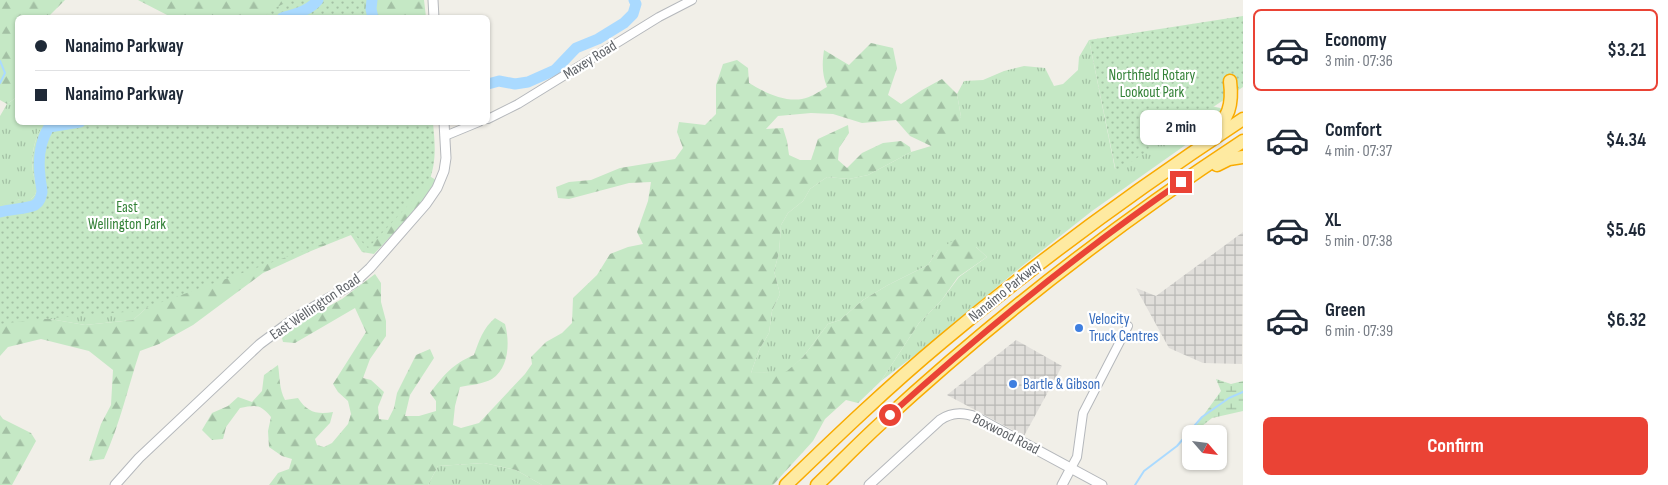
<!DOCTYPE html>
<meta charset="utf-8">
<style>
:root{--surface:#fff;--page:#f6f6f7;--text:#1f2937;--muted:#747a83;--line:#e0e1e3;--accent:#ea4335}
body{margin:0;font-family:"Sofia Sans Condensed",sans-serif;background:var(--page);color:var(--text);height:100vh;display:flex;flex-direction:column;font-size:19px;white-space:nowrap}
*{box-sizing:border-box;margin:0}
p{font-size:16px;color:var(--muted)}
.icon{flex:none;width:28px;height:28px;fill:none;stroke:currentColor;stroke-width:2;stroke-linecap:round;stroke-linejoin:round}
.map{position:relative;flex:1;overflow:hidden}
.side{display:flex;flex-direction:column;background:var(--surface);width:425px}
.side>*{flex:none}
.banner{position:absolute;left:15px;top:15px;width:475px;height:110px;border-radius:8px;box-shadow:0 1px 4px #0004;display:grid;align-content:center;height:110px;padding:0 20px;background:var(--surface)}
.needle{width:32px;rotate:118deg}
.controls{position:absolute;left:1182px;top:425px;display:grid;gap:10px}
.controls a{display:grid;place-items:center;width:45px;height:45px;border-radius:8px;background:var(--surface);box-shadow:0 1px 4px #0004;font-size:25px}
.end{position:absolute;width:22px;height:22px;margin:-11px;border:6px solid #ea4335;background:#fff;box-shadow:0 0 0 2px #fff}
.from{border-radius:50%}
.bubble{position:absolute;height:35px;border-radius:8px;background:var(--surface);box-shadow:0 1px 4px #0004;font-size:16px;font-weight:700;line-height:35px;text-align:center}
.banner b{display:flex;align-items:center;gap:18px;height:48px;font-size:19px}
.banner b+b{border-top:1px solid var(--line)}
.banner i{width:12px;height:12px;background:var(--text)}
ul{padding:9px 0 0;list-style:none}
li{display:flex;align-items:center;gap:15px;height:82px;margin:0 10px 8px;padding:0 10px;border:2px solid transparent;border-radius:8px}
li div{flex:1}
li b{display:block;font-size:19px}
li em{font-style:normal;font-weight:700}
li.on{border-color:var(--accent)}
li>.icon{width:45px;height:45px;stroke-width:1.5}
.cta{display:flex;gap:10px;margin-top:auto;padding:10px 20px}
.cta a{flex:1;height:58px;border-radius:8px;background:var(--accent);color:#fff;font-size:20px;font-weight:700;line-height:58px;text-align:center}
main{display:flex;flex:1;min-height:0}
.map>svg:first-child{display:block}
.industrial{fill:url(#industrial-grid)}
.grass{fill:url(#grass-tufts)}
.forest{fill:url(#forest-firs)}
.wetland{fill:url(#wetland-marsh)}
.park{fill:url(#park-dots)}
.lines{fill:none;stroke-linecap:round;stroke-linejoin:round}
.stream{stroke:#aadaff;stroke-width:2}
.river{stroke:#aadaff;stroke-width:11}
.minor-casing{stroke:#b5b8bc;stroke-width:10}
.tertiary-casing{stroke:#b5b8bc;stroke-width:11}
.trunk-casing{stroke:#f9ab00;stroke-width:15}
.minor{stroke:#fff;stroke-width:8}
.tertiary{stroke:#fff;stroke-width:9}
.trunk{stroke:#feeaa1;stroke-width:12}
.route{stroke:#ea4335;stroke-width:6}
.shop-dot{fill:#3f7fe0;stroke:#fff;stroke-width:2}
.labels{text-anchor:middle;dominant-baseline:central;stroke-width:4.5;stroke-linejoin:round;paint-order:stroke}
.street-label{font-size:15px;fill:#5f6368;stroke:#fff}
.park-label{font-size:15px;fill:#348238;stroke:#fff}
.shop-label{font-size:15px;fill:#366cbe;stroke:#fff;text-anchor:start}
</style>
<main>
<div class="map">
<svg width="1243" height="485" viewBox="0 0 1243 485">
<defs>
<pattern id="industrial-grid" width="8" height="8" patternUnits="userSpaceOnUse" patternTransform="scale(1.25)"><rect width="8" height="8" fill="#e0deda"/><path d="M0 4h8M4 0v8" fill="none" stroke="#b9b8b5"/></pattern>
<pattern id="grass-tufts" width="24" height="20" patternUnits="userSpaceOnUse" patternTransform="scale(1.25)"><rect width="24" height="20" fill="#c5e8c5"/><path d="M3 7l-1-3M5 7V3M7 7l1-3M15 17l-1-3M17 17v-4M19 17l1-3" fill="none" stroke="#a3c0a4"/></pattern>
<pattern id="forest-firs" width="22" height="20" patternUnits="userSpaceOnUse" patternTransform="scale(1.25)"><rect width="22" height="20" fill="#c5e8c5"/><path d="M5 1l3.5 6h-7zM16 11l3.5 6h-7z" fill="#a3c0a4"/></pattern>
<pattern id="wetland-marsh" width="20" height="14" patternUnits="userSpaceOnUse" patternTransform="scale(1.25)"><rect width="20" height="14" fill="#c5e8c5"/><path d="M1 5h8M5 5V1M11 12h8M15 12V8" fill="none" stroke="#a3c0a4"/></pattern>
<pattern id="park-dots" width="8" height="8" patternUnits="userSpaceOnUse" patternTransform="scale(1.25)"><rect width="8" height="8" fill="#c5e8c5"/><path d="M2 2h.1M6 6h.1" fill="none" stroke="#a3c0a4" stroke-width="1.8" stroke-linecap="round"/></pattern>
</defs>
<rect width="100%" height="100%" fill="#f1efe8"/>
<g class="industrial">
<polygon points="1243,232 1242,364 1203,363 1169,348 1136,288 1156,296"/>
<polygon points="1016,340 1062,366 1024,436 947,395"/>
</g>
<g class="grass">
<polygon points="1089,40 1115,169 1211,106 1225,109 1211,127 1092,211 1021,267 927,346 881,381 919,323 941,301 959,277 987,257 976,247 938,250 928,265 888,285 863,300 840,320 828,324 803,357 787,372 751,373 759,350 769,333 772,311 780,294 774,271 779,253 781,225 788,213 803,201 810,189 827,177 849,179 868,175 911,152 931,146 961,117 957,94 964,81 983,80 1004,71 1024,66 1045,68 1054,86 1063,84 1078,70 1079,57"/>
<path d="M17,97L18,122L47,123C34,133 31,156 33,172C34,178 37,186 36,192C35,196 34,196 31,199H20L2,206L0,205V116L7,104Z"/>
<polygon points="151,304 133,320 85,325 50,319 4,317"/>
<polygon points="484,463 516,470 542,485 428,485 438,466"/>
</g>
<g class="forest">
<polygon points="0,0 65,0 48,17 18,18 17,97 7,104 0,100"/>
<polygon points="138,0 424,0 426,17 362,18 270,14 263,17 171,17"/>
<path d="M871,43L893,48L897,68L888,95L901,104L922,90L942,79L957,94L961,117L951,134L931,146L910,136L896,120L862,123L833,114L811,113L778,116L766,129L783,128L787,141L789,155L800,160H811L818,139L848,125L849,133L839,148L838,160L847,168L862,153L883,143L901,141L910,147L911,152L868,175L849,179L827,177L810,189L803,201L788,213L781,225L779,253L774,271L780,294L772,311L769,333L759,350L751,373L787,371L803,357L828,324L840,320L863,300L888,285L928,265L938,250L959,237L976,247L987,257L958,277L941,301L919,323L881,381L858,403L846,400L825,419L813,441L773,485H542L516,470L484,463L438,466L428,485H269L278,473L289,469L292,459L282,456L269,447L268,431L271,417C260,404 256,405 240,408L226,427L223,439L212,440L202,430L212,413L228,406L238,397L252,402L262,391L264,375L278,365C280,377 279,389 285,400L298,398C307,412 317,415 333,412L330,423L315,439L317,445L324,447L332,443L348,424L351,414L348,401L338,392L333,384L366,332L355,308L295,343L283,342L282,338L302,321L342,299L375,274L381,283V302L386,321V336L370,359L363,378L371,380L384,392L378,407L379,419L388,420L394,408L397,393L416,355L430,349L434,358L410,395L405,416H419L436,411V401L430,393C445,374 451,365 474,355C479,341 483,328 495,318L505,324C510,342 509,368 492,379C483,384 470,385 460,387L455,406L453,425L461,428L479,423L525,374L532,364L531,357L546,342L562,333L572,323L573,298L597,275L610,254L628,247L643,244L637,232L648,201L651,182L629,183L569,199L558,198L556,187L569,182L591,180L620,168L675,159L683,148L677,132L679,122L705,125L716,114V85L723,64L737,60L748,68L749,83C764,92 784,102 802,99C810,98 820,91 827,87C822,74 822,64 824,50L849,65Z"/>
<path d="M421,171L436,180L420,205L374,254L362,252L351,235L311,251L263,273L193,325L159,344L140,351C128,387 120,424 104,459L89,461L101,424L111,405L113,370L89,351L41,339L8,347L0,356V318L4,317L50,319L85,325L133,320L151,304Z"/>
<polygon points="0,415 3,419 31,433 36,441 12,485 0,485"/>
</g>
<polygon class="wetland" points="1216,379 1231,384 1243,381 1243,411 1212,418 1187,438 1221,391"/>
<g class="park">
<polygon points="291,0 365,0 364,10 369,17 263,17 275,8"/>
<polygon points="1243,16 1243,87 1116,172 1089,40"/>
<path d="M47,122L433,123C435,144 437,163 428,184L368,248L353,233L137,311L41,319L0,324V205L20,199H31C34,196 35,196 36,192C37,186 34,178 33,172C31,157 34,133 47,122Z"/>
</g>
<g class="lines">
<g class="stream">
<polyline points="0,61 5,73 0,83"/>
<polyline points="1135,485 1144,471 1177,446 1202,417 1229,398 1243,392"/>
</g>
<g class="river">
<polyline points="372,0 371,9 373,18"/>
<path d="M282,18C295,14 309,11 318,0"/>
<polyline points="488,84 499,81 515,84 528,82 555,70 576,48 598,39 624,23 633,14 636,4 634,0"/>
<path d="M0,212C9,209 27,209 35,205C40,202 41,197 42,192C42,187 40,181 40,176C38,160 40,141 49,127L80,122"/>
</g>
<g class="minor-casing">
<g id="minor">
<polyline points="488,119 518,104 659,17 692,0"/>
<polyline points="445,136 479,122"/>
<polyline points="1071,468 1077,457 1083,413 1128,326"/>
</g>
</g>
<g class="tertiary-casing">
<g id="tertiary">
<polyline points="433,0 434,18"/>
<polyline points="115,485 139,458 260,344 295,318 354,283 370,268 426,204 437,188 444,171 446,158 444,122"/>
<path d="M869,485L940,420C952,412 963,412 976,417L1102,485"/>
<polyline points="1062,485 1071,468"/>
</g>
</g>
<g class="trunk-casing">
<g id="trunk">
<path d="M1210,134C1229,119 1233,105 1230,81"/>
<polyline points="1217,165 1229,159 1243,157"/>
<path d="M786,485C837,436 888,387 942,342C1038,261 1138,188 1243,119"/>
<path d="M817,485C838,465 858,444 880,424C993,320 1115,225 1243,141"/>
</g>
</g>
<use href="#minor" class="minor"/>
<use href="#tertiary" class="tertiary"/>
<use href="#trunk" class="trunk"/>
</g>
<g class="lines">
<path class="route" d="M890,415C982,332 1078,253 1181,182"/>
</g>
<g class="shop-dot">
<circle cx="1079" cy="328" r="5"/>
<circle cx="1013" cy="384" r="5"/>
</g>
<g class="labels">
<g class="street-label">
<text transform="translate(590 60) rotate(-32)">Maxey Road</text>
<text transform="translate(1005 291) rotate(-39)">Nanaimo Parkway</text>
<text transform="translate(315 307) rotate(-34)">East Wellington Road</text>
<text transform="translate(1006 434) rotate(27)">Boxwood Road</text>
</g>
<g class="park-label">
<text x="1152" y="75">Northfield Rotary<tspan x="1152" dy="17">Lookout Park</tspan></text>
<text x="127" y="207">East<tspan x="127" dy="17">Wellington Park</tspan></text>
</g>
<g class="shop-label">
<text x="1089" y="319">Velocity<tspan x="1089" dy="17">Truck Centres</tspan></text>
<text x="1023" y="384">Bartle &amp; Gibson</text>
</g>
</g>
</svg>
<div class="controls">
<a><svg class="needle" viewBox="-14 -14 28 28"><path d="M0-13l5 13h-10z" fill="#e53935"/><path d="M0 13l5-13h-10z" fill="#747a83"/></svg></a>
</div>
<i class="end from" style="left:890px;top:415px"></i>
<i class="end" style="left:1181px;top:182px"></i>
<div class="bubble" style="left:1140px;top:110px;width:82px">2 min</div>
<div class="banner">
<b><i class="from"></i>Nanaimo Parkway</b>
<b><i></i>Nanaimo Parkway</b>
</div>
</div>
<section class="side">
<ul>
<li class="on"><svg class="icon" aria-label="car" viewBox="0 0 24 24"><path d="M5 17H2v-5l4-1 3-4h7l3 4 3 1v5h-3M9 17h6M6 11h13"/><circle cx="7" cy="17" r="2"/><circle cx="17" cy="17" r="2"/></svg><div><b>Economy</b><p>3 min · 07:36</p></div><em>$3.21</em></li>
<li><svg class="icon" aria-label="car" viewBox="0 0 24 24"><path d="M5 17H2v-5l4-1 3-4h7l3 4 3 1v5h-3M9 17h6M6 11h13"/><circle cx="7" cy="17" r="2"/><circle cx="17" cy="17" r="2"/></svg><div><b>Comfort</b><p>4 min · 07:37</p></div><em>$4.34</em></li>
<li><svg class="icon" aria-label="car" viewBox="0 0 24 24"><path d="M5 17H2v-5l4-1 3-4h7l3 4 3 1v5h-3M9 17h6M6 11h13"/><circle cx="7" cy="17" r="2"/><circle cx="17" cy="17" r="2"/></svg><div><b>XL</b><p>5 min · 07:38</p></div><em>$5.46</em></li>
<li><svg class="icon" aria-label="car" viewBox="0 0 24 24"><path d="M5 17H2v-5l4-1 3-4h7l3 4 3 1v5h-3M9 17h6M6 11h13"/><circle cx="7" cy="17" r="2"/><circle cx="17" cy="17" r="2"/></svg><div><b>Green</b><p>6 min · 07:39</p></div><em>$6.32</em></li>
</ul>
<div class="cta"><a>Confirm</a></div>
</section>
</main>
